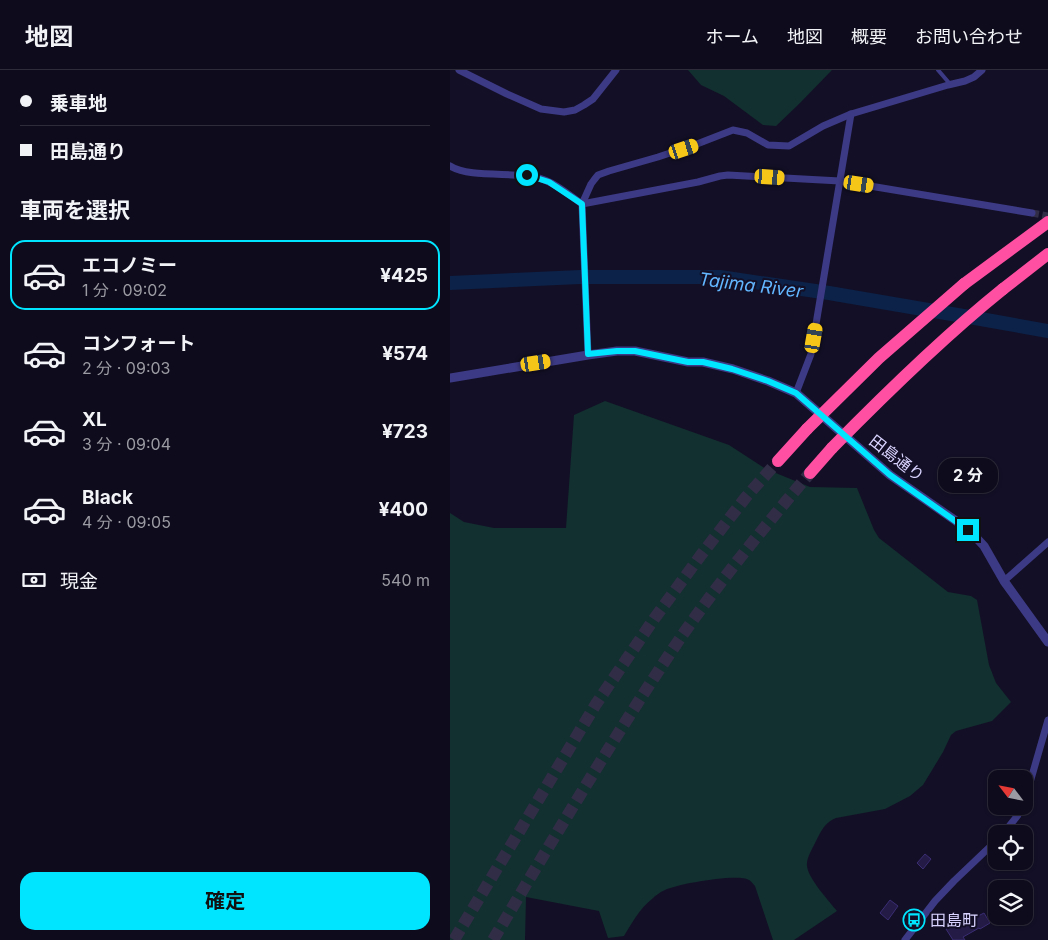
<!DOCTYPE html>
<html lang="ja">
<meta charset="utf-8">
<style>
:root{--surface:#0e0b1c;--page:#1c1929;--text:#f1f3f6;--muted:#9b9ba3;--line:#2e2b3b;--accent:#00e5ff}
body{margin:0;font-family:Inter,"Noto Sans JP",sans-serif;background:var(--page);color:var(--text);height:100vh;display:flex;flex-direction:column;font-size:19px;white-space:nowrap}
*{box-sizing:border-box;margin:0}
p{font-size:16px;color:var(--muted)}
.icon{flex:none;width:28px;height:28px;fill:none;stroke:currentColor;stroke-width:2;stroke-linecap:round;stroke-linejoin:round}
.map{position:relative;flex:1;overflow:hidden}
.panel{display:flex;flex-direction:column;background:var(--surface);width:450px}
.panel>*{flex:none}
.banner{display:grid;align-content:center;height:110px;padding:0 20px;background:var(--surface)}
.needle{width:32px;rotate:302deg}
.fabs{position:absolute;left:538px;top:700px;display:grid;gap:10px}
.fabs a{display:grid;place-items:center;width:45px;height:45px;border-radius:10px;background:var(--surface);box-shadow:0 1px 4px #0004,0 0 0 1px var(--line);font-size:25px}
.end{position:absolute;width:22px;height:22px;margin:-11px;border:6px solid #00e5ff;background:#111;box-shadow:0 0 0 2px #111}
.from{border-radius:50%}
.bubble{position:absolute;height:35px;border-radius:15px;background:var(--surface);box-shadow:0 1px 4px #0004,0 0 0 1px var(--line);font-size:16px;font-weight:700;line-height:35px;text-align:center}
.car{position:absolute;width:15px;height:30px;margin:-15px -8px;border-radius:6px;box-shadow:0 0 4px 1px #0007;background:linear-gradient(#f5c518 24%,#345 0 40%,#f5c518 0 76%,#345 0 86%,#f5c518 0)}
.banner b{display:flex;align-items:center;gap:18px;height:48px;font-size:19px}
.banner b+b{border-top:1px solid var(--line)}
.banner i{width:12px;height:12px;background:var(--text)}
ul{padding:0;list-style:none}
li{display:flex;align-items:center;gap:15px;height:70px;margin:0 10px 8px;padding:0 10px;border:2px solid transparent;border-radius:15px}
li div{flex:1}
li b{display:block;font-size:19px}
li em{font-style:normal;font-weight:700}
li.current{border-color:var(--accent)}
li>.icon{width:45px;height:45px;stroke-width:1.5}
h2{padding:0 20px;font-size:22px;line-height:60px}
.pay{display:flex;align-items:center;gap:12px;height:55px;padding:0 20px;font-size:19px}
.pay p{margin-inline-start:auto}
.cta{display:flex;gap:10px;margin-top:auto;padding:10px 20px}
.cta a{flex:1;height:58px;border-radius:15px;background:var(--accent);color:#111;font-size:20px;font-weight:700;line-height:58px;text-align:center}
header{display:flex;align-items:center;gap:30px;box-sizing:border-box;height:70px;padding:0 25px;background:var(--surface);border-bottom:1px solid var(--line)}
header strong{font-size:24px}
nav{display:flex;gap:28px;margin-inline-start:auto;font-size:18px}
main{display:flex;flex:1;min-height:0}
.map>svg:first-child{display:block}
.green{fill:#12302f}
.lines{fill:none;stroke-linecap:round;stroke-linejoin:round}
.river{stroke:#0c2248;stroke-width:14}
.building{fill:#241b47;stroke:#3b2d73}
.minor-tunnel{stroke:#312d47;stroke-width:7;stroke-dasharray:7 3.5;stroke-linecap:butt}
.motorway-tunnel{stroke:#312d47;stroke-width:12;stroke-dasharray:12 6;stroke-linecap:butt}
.service{stroke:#3d3a85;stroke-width:4}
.minor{stroke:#3d3a85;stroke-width:7}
.tertiary{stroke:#3d3a85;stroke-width:9}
.motorway{stroke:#ff4fa3;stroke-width:12}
.motorway-bridge{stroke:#ff4fa3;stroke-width:12}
.route{stroke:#00e5ff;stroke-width:6}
.labels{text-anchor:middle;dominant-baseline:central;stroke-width:4;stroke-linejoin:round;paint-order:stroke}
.street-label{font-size:16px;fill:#d9d4ff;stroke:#130f26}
.poi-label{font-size:16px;fill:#d9d4ff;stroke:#130f26;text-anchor:start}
.water-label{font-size:18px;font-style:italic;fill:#62b6ff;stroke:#130f26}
</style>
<header>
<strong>地図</strong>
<nav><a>ホーム</a><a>地図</a><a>概要</a><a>お問い合わせ</a></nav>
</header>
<main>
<section class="panel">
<div class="banner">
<b><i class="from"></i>乗車地</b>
<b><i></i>田島通り</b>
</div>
<h2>車両を選択</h2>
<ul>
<li class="current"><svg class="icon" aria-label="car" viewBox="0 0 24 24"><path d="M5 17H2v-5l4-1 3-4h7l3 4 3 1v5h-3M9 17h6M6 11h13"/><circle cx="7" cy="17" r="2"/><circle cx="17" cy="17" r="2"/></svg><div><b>エコノミー</b><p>1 分 · 09:02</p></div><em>¥425</em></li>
<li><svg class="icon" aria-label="car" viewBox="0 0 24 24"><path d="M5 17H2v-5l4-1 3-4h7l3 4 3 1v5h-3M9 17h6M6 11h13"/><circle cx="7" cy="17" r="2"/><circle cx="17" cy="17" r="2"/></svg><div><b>コンフォート</b><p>2 分 · 09:03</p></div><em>¥574</em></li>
<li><svg class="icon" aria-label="car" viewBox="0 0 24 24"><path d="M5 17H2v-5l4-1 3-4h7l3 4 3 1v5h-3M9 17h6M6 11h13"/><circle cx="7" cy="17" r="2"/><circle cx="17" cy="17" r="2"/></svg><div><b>XL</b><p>3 分 · 09:04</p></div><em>¥723</em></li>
<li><svg class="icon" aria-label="car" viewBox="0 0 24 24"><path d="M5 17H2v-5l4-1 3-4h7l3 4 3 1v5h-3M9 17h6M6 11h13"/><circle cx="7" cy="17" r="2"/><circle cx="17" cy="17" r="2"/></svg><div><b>Black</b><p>4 分 · 09:05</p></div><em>¥400</em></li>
</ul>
<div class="pay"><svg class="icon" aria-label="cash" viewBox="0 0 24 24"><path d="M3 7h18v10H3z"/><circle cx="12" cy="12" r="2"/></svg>現金<p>540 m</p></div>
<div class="cta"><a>確定</a></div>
</section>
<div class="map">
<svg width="598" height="870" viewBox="0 0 598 870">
<rect width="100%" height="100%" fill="#130f26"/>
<g class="green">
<polygon points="238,0 382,0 349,34 326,56 313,55 274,26 251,15"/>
<path d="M155,331L279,375L316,399L360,417L407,418L424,460L429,468L498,522L521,526L527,530L539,595L546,613L561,632L542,651L506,661L501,665L493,682L473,715L460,726L435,739L386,748C375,752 371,761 366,771C363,778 356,788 357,796C358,808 378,830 387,841L344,870H323L305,816C304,815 301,811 299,810C288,803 227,814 215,820C210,822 205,826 202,829C190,838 182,853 174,866L158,868L149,841L76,827L75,870H0V443L14,452L44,458H116L124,345Z"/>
</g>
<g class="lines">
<polyline class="river" points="0,213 130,207 270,207 379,223 525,248 598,261"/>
</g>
<g class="building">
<polygon points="475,784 481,789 473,799 467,793"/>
<polygon points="440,830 448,836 438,850 430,843"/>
<polygon points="534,843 540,853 530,859 529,858 513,867 515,870 503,870 496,859 522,845 524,848"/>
</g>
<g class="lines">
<polyline class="minor-tunnel" points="582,143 598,146"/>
<g class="motorway-tunnel">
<polyline points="4,870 146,634 204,549 251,485 296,427 328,391"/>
<path d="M43,870C103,769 163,668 229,570C269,512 314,457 360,403"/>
</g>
<polyline class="service" points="488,0 500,14"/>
<g class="minor">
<polyline points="9,0 57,24 91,39 114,42 125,40 134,35 143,29 166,0"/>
<path d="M0,96C18,108 62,102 85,107C103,111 117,123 132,134L138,285"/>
<polyline points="132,134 248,112 270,106 278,105 390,111 582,143"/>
<polyline points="132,134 141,114 144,110 148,105 159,101 208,87 247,74 283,60 297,63 318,75 339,76 373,56 401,44 498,15 515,11 524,7 532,0"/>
<polyline points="346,323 361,284 401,44"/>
<polyline points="554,511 598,472"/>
<polyline points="574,730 579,716 598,650"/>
<polyline points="553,764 568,745 571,736"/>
<polyline points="455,870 485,831 504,811 546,771"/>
</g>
<polyline class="tertiary" points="0,308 138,285 167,281 185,281 238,292 253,292 283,299 318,311 346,323 440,405 519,460 534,476 554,511 598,572"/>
<g class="motorway">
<polyline points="514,214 598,152"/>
<polyline points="553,219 598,184"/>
<polyline points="328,391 357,359"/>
<polyline points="360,403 382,378"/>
</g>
<g class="motorway-bridge">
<polyline points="357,359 429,288 514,214"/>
<path d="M382,378C436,323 492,268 553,219"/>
</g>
</g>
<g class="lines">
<polyline class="route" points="77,105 99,112 132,134 138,284 167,281 185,281 238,292 253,292 282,299 318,311 346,323 440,405 518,460"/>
</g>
<defs>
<g id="bus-ring" transform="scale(1.125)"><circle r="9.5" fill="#130f26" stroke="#00e5ff" stroke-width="1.5"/><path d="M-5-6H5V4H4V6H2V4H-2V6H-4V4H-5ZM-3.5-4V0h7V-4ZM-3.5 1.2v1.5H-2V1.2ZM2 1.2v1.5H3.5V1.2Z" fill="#00e5ff"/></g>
</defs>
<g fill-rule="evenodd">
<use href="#bus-ring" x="464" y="850"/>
</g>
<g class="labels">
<g class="street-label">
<text transform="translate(447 388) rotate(38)">田島通り</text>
</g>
<g class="poi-label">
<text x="480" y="850">田島町</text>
</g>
<g class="water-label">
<text transform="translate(301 215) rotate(7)">Tajima River</text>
</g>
</g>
</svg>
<div class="fabs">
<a><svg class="needle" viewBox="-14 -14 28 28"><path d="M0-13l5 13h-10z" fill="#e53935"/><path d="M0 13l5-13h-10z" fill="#9b9ba3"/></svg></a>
<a><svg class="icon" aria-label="locate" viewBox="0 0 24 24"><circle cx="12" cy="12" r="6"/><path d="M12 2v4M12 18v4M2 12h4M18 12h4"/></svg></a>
<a><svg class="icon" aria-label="layers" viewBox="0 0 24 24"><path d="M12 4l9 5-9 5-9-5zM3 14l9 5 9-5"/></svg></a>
</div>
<i class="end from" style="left:77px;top:105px"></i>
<i class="end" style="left:518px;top:460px"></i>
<div class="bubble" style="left:488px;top:388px;width:60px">2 分</div>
<i class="car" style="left:234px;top:79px;rotate:72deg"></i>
<i class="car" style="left:320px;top:107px;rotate:94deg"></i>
<i class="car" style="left:409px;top:114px;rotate:99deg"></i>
<i class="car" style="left:364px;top:268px;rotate:10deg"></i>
<i class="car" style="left:86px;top:293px;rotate:81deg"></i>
</div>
</main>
